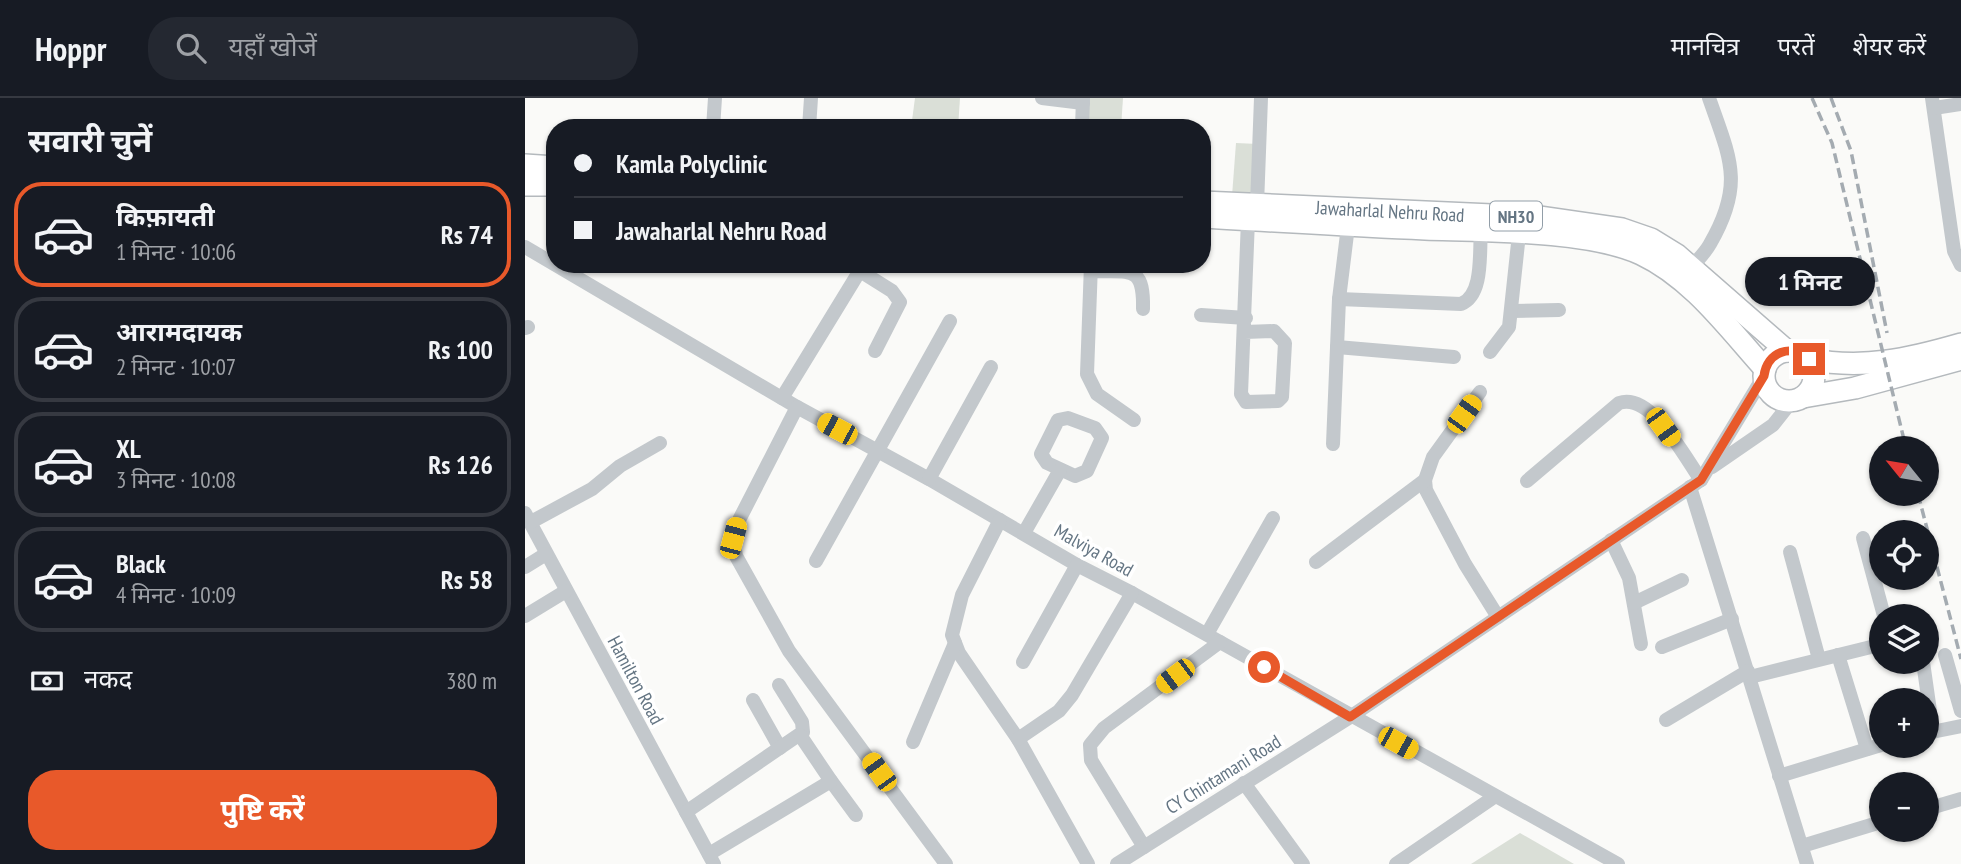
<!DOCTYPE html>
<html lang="hi">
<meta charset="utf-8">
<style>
:root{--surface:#171b24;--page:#242831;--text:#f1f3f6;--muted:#9ea1a6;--line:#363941;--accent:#e8592a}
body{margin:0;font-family:"PT Sans Narrow","Noto Sans Devanagari",sans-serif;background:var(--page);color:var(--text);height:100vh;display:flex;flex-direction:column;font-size:26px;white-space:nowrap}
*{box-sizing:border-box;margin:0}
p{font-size:23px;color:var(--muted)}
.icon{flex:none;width:38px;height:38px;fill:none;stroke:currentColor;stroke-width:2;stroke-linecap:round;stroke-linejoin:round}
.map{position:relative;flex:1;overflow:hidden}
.panel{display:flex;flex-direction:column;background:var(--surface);width:525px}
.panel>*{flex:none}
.guide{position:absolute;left:21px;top:21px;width:665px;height:154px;border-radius:28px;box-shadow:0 2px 5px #0004;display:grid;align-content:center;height:154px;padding:0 28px;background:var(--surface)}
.needle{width:46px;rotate:300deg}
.fabs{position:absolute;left:1344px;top:338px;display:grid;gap:14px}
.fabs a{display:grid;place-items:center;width:70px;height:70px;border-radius:50%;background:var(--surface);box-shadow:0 2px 5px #0004;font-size:35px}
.end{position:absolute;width:32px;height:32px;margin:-16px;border:9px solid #e8592a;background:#fff;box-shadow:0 0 0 4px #fff}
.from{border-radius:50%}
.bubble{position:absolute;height:49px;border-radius:24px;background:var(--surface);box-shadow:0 2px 5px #0004;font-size:23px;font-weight:700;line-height:49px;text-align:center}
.car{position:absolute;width:21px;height:42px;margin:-21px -10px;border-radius:9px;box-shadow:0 0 5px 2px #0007;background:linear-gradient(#f5c518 24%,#345 0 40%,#f5c518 0 76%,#345 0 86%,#f5c518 0)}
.guide b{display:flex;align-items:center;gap:24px;height:66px;font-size:26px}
.guide b+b{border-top:2px solid var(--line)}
.guide i{width:18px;height:18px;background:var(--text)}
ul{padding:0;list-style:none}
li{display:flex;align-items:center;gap:21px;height:105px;margin:0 14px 10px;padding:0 14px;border:4px solid var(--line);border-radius:28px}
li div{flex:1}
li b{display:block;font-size:26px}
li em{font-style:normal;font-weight:700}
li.on{border-color:var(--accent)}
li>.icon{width:63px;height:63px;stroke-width:1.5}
h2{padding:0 28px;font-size:32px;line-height:84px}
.pay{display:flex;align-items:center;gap:18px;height:77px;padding:0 28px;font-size:26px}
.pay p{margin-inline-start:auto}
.button{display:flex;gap:14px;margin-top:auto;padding:14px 28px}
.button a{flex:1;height:80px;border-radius:28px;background:var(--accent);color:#fff;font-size:28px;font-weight:700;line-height:80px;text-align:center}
header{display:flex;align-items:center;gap:42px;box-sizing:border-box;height:98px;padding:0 35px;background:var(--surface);border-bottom:2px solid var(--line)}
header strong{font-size:33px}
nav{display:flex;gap:38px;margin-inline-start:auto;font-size:24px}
.search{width:490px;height:63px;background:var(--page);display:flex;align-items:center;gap:18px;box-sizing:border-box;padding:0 24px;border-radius:28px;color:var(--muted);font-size:26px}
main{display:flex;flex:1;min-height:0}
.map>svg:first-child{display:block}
.green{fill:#dadfd7}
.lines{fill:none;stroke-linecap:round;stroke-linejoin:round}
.highway-casing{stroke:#b4b9bd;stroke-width:24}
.minor{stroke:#c3c8cc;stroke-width:14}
.highway{stroke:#fff;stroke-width:21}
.rail{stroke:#a4abb1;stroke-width:3.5;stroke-dasharray:10 5;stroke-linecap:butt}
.route{stroke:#e8592a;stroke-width:9}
.labels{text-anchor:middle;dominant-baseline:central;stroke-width:7;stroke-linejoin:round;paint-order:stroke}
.shield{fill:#fff;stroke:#929ea8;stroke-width:2}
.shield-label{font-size:18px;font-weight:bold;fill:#647583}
.street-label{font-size:19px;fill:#647583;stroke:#fff}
</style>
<header>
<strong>Hoppr</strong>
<div class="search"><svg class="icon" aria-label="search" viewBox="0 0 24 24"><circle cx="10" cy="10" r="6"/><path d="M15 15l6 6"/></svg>यहाँ खोजें</div>
<nav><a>मानचित्र</a><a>परतें</a><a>शेयर करें</a></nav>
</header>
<main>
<section class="panel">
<h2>सवारी चुनें</h2>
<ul>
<li class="on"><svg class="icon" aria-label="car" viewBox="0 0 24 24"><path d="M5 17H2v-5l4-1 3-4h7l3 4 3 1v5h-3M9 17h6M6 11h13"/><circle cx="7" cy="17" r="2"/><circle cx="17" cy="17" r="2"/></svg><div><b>किफ़ायती</b><p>1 मिनट · 10:06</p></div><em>Rs 74</em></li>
<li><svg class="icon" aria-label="car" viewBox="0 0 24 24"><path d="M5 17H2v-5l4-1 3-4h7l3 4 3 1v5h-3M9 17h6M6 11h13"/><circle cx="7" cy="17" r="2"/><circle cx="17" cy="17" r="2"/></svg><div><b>आरामदायक</b><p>2 मिनट · 10:07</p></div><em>Rs 100</em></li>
<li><svg class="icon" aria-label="car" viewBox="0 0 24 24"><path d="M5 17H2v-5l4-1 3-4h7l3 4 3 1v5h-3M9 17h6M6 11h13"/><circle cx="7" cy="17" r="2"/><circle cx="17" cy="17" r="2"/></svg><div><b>XL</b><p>3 मिनट · 10:08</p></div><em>Rs 126</em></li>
<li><svg class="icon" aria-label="car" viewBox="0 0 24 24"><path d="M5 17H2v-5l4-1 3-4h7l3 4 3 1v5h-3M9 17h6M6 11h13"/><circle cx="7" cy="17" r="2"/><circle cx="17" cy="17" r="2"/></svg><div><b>Black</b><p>4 मिनट · 10:09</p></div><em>Rs 58</em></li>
</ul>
<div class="pay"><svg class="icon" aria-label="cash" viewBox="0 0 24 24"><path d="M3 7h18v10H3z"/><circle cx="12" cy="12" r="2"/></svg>नकद<p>380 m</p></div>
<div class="button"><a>पुष्टि करें</a></div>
</section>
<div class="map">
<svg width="1436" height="766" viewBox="0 0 1436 766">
<rect width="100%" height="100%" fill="#fafaf8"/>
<g class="green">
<polygon points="390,0 435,0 433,30 386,30"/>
<polygon points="560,0 598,0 596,30 558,30"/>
<polygon points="711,45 733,46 729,99 707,98"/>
<polygon points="995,735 1049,766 946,766"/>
</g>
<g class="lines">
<g class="highway-casing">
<g id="highway">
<polyline points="0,67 30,69"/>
<polyline points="0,87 30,87"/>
<polyline points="677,104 1014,119 1097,131 1126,141 1152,157 1262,253"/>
<path d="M677,119C752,123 826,128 900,131C959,133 1064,132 1116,156C1167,180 1203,230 1240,271"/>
<circle cx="1264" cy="278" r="25"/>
<path d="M1284,261C1338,272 1384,261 1436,246"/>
<polyline points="1278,299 1330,290 1436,261"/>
</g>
</g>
<g class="minor">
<polyline points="517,0 558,5"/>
<polyline points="1407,0 1429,153 1436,167"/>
<polyline points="1409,10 1436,6"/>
<polyline points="188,30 190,0"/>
<polyline points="284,30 286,0"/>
<polyline points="557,30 558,0"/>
<polyline points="732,107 736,0"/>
<polyline points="0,149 272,309 404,381 552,467 607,495 1093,766"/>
<polyline points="324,166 367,193 375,204 350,253"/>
<polyline points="566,166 562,276 572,296 609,322"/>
<path d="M566,173C604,175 619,165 618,211"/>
<path d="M1161,176C1168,166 1179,157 1185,146C1220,86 1205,60 1184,0"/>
<path d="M814,201L936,206C959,197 954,154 956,133"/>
<polyline points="987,213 1034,212"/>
<polyline points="676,217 721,220"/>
<polyline points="0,230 3,229"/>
<polyline points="720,234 749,233 760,245 757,299 753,303 721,304 716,296 723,122"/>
<polyline points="812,249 929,259"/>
<polyline points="965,254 984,229 994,136"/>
<polyline points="257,300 331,179"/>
<polyline points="272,309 212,426 208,440 211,458 264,553 421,766"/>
<polygon points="543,320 570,330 577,340 562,373 550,378 522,365 516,356 533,322"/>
<polyline points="808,346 814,201 823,128"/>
<polyline points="1187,369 1248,327 1267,303"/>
<polyline points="404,381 466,269"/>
<polyline points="900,382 901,392 940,466 973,519"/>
<path d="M1002,383L1094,305C1126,294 1159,358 1176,382"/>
<polyline points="1165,389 1282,766"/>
<polyline points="0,415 189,766"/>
<polyline points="475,422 437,497 427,537 434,555 493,641 563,766"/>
<polyline points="6,424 67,391 95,368 135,345"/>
<polyline points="499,435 535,372"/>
<polyline points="1338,440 1359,518"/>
<polyline points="1086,442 1104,480 1116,546"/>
<polyline points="1265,454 1294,561"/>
<polyline points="291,463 425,223"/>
<polyline points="791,464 900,382 908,359 955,294"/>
<polyline points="0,469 21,456"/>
<polyline points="1109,505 1157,482"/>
<polyline points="0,518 41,493"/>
<polyline points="682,536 748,420"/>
<polyline points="1137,549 1207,521"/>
<polyline points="1313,557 1342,651"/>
<polyline points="1420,557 1436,613"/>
<polyline points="498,564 552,467"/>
<polyline points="1398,564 1408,634"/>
<polyline points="1225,579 1350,548 1356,541"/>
<polyline points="228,602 255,650"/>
<polyline points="1141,622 1223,573"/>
<polyline points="1402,635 1436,628"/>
<polyline points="493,641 534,613 547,597 607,495"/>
<polyline points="388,644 430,545"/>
<polyline points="1254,678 1356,647"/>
<polyline points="306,683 331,717"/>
<polyline points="719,685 778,766"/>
<polyline points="1402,711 1436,701"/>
<polyline points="161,714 278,634 277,624 254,587"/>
<polyline points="1277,748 1356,724"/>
<polyline points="619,749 566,662 565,647 579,630 695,544"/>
<polyline points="184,756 306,683 275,637"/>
<polyline points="592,766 825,619 1176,382 1239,278"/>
<polyline points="871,766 969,699"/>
</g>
<use href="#highway" class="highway"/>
<g class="rail">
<polyline points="1287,0 1307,45 1381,350"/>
<polyline points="1306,0 1326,53 1362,235"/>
<polyline points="1393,396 1436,561"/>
</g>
</g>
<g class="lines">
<path class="route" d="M739,569L825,619L1176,382L1239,278C1242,254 1266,245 1284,261"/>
</g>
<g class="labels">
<rect class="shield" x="965" y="103.5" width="52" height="29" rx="5"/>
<g class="shield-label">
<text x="991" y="118">NH30</text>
</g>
<g class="street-label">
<text transform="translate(865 113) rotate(3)">Jawaharlal Nehru Road</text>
<text transform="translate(569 452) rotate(29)">Malviya Road</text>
<text transform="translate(111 582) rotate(62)">Hamilton Road</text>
<text transform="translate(698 676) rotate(-32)">CY Chintamani Road</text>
</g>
</g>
</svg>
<div class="fabs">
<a><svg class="needle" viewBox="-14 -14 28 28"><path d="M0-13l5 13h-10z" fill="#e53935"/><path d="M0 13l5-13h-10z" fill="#9ea1a6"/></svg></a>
<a><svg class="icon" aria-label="locate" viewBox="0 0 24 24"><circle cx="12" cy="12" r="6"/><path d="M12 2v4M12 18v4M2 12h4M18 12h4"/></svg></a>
<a><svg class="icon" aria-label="layers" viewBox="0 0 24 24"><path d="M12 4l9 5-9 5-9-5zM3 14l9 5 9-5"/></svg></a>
<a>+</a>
<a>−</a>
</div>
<i class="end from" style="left:739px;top:569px"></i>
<i class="end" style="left:1284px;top:261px"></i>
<div class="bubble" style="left:1220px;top:159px;width:130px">1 मिनट</div>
<i class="car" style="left:939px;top:316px;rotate:36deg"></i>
<i class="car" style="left:1138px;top:329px;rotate:144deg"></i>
<i class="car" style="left:312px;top:331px;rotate:298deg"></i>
<i class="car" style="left:208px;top:440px;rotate:15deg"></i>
<i class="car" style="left:650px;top:578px;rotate:233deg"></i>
<i class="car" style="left:873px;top:645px;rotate:119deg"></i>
<i class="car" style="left:354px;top:674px;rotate:324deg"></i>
<div class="guide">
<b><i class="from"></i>Kamla Polyclinic</b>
<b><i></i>Jawaharlal Nehru Road</b>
</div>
</div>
</main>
